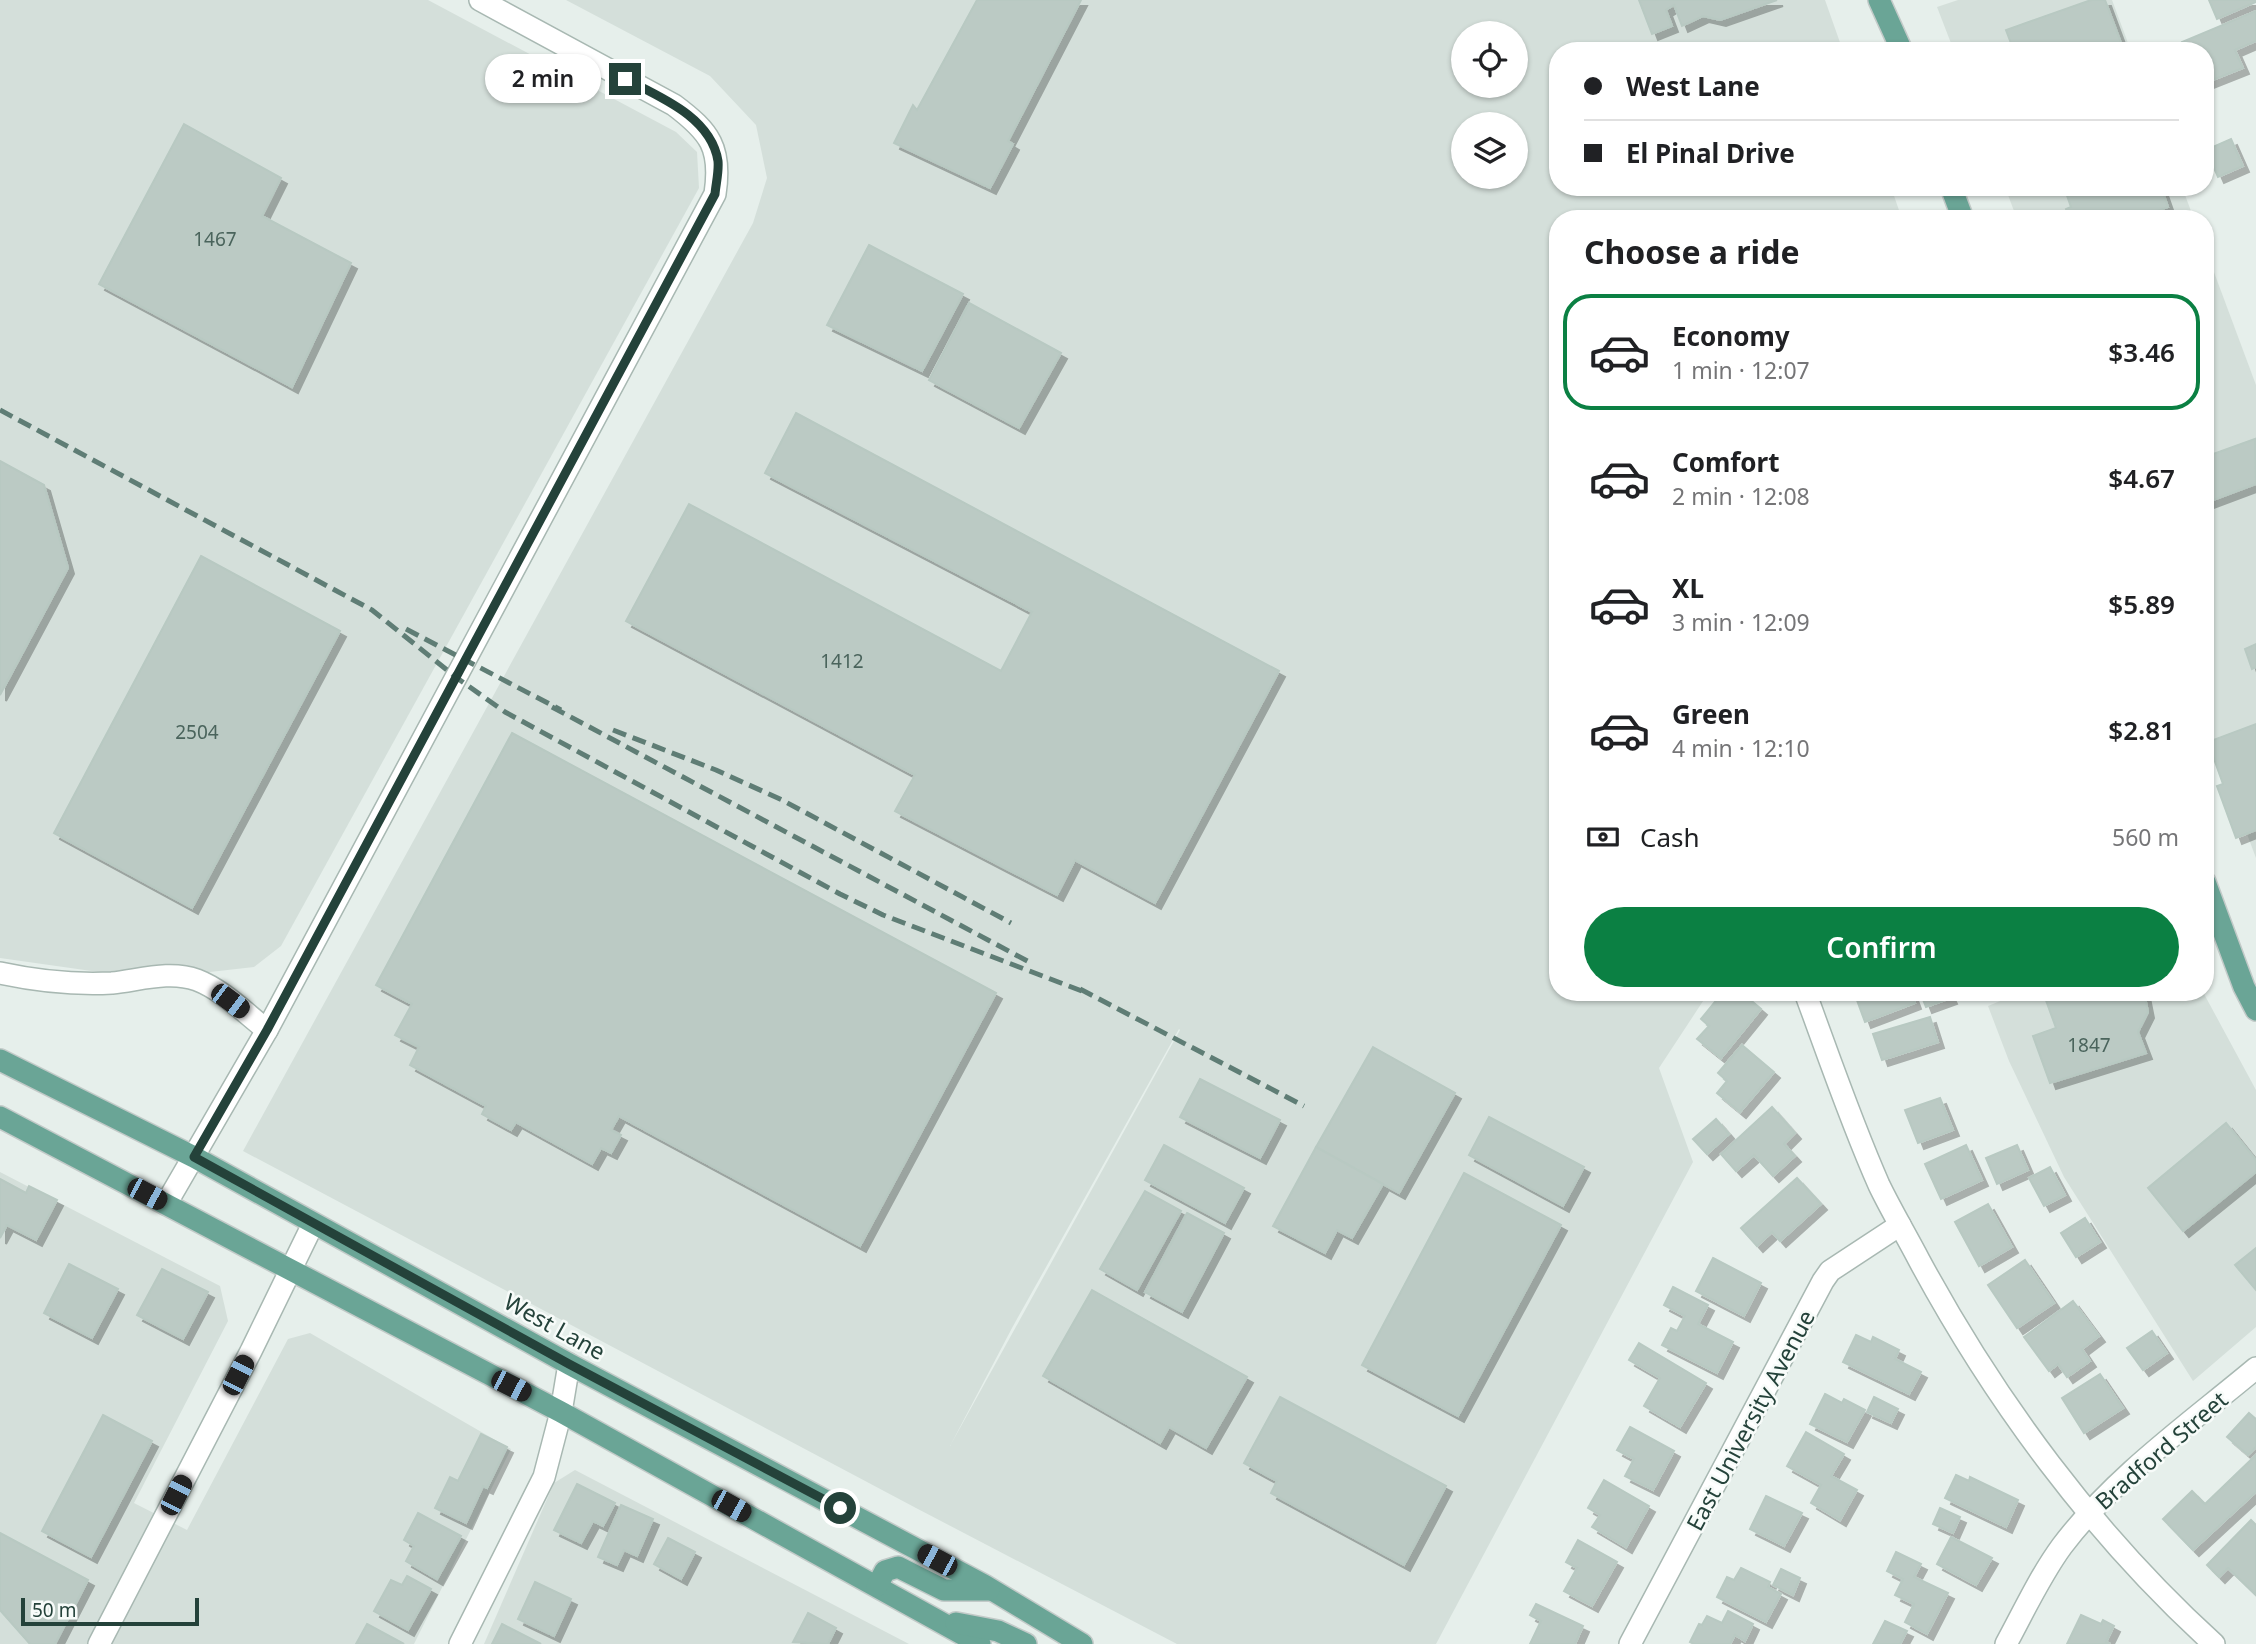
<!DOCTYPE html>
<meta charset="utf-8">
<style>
:root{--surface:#fff;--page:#f2f2f2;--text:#202124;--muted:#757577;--line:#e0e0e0;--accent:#0b8043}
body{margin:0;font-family:"Noto Sans",sans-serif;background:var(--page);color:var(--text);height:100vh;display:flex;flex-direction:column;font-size:26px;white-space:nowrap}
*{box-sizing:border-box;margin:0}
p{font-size:23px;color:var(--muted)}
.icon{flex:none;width:38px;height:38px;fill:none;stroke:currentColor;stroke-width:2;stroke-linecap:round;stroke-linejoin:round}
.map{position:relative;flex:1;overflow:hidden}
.drawer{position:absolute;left:1549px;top:210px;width:665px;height:791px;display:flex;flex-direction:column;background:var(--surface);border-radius:28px;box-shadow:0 2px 5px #0004}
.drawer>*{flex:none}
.hud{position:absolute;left:1549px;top:42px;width:665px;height:154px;border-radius:28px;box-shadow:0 2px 5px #0004;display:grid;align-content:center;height:154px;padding:0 35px;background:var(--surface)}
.tools{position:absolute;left:1451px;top:21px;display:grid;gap:14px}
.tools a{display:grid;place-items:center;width:77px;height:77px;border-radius:50%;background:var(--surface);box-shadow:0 2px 5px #0004;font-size:35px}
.scale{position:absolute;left:21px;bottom:18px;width:178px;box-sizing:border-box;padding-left:7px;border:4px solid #24423a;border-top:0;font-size:19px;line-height:24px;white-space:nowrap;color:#24423a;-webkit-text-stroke:5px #f7fbf9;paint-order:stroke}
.end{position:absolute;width:32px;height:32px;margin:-16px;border:9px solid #24423a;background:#fff;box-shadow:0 0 0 4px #fff}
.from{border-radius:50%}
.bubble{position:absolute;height:49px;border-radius:24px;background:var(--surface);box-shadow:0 2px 5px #0004;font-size:23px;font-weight:600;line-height:49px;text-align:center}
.car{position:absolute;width:21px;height:42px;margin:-21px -10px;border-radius:9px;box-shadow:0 0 5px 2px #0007;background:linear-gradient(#222 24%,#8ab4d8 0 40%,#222 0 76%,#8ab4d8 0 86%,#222 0)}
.hud b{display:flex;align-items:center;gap:24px;height:66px;font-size:26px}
.hud b+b{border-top:2px solid var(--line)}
.hud i{width:18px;height:18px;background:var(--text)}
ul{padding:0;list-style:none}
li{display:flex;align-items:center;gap:21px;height:116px;margin:0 14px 10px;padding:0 21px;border:4px solid transparent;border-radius:28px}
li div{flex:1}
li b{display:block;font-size:26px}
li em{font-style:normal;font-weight:600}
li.selected{border-color:var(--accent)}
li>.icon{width:63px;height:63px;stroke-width:1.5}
h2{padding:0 35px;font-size:32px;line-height:84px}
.pay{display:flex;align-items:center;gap:18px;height:77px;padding:0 35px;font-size:26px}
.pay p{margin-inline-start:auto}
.primary-button{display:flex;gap:14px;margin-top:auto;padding:14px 35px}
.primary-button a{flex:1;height:80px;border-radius:42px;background:var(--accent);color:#fff;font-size:28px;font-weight:600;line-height:80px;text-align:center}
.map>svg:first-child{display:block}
.built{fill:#d4dfda;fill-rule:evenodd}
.building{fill:#bbcac4;stroke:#b8c9c2;stroke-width:2;filter:url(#shadow)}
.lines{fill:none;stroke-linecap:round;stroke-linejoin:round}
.minor-casing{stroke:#a8b8b2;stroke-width:24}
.major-casing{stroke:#c2cac8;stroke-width:24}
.minor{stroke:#fff;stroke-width:21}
.major{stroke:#6aa596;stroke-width:21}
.rail{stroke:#5f7d75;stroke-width:5;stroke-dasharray:14 7;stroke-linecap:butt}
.route{stroke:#24423a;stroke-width:9}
.labels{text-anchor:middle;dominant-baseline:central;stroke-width:5;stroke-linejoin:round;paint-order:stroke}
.number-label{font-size:19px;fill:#4a645c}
.street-label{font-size:23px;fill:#24423a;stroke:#f7fbf9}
</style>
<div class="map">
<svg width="2256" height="1644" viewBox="0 0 2256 1644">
<defs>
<filter id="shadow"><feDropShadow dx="6" dy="6" stdDeviation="0" flood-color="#0004"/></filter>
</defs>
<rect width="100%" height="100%" fill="#e6efeb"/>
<g class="built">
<polygon points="0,0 428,0 676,132 697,152 699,188 281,946 254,967 148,979 0,958"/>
<path d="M566,0H1825L1843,51H1558V187H1891L1902,219H1558V992H1709L1659,1068L1693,1162L1436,1644H1177L916,1508L243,1151L753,223L767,178L756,125L710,76ZM1463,33H1516V86H1463ZM1463,124H1516V177H1463ZM1179,1029L1180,1030L950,1446L1012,1328Z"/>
<polygon points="1958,0 2112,0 2131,51 1954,51 1937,7"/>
<polygon points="2005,187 2182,187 2194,219 2017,219"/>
<polygon points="2205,248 2256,385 2256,858 2205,722"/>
<polygon points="2014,992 2203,992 2256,1090 2256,1327 2193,1381 2064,1177 2009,1061 1988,1006 2015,995"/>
<polygon points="0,1172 220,1286 228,1321 134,1503 187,1530 288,1339 310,1333 511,1449 414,1644 0,1644"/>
<polygon points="575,1470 909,1644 484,1644 554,1483"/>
</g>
<g class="building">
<polygon points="977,0 1081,0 1008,141 1013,144 990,188 894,143 913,105 917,110"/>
<polygon points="1639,0 1777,0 1720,20 1703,16 1682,26 1674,5 1666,10 1672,26 1652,34"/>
<polygon points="2091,0 2105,0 2124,51 2014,51 2006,30"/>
<polygon points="2209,0 2256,0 2256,2 2217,19"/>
<polygon points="2256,11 2256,41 2235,50 2243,68 2205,83 2205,51 2185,51 2182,42"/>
<polygon points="184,124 281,178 262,216 351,263 292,387 99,284"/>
<polygon points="2231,139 2243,166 2218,177 2206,150"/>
<polygon points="2064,187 2161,187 2168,207 2137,219 2069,219 2066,209 2071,207"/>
<polygon points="869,245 963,294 922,371 827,325"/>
<polygon points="969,303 1061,353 1019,428 929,380"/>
<polygon points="796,413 1279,671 1155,903 1075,860 1057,895 895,811 915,775 626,621 689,504 1001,671 1032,612 765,473"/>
<polygon points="2255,439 2256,484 2205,503 2205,457"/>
<polygon points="0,461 44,485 68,568 0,695"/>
<polygon points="201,556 340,631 192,908 54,833"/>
<polygon points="2256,644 2256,667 2252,669 2245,649"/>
<polygon points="2256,724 2256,830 2236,838 2217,786 2223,784 2208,742"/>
<polygon points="512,733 996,993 860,1246 619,1116 611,1130 621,1135 611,1153 601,1148 592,1164 516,1122 511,1130 482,1114 486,1106 410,1065 419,1047 395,1035 412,1004 376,985"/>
<polygon points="1723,992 1741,992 1761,1009 1721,1058 1697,1039 1709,1026 1701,1019"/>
<polygon points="1854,992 1911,992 1915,1003 1865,1022"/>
<polygon points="1920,992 1948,992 1951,998 1926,1007"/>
<polygon points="2043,992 2144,992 2148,1012 2138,1032 2146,1053 2050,1083 2033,1036 2056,1028"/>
<polygon points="1930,1017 1938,1042 1882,1060 1873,1034"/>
<polygon points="1742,1045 1774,1072 1740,1112 1717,1093 1727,1081 1718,1073"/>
<polygon points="1373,1047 1455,1093 1399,1193 1316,1147"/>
<polygon points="1200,1079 1280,1120 1260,1158 1180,1117"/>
<polygon points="1940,1098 1953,1130 1918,1143 1905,1110"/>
<polygon points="1772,1107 1795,1133 1784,1144 1795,1156 1773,1176 1754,1155 1736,1171 1721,1154"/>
<polygon points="1489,1117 1584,1167 1563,1206 1469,1155"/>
<polygon points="1716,1119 1729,1134 1707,1154 1693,1139"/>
<polygon points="2226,1123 2256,1160 2256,1172 2183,1231 2148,1188"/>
<polygon points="1164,1145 1244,1188 1225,1223 1145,1180"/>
<polygon points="1966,1145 1982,1180 1941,1199 1925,1164"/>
<polygon points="2017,1145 2028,1170 1997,1184 1986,1158"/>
<polygon points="1316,1147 1383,1184 1352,1238 1337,1230 1325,1253 1273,1226"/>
<polygon points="2050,1167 2065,1195 2044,1206 2029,1178"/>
<polygon points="1464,1173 1561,1225 1458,1416 1362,1365"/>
<polygon points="1797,1178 1821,1204 1780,1241 1772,1232 1757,1246 1741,1228"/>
<polygon points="0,1179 26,1193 29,1186 57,1200 36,1240 7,1225 0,1238"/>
<polygon points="1145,1191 1181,1211 1137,1290 1100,1269"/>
<polygon points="1988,1204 2012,1247 1979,1266 1955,1222"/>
<polygon points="1187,1213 1224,1233 1182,1312 1145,1292"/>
<polygon points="2085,1218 2100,1242 2076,1257 2061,1233"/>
<polygon points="2256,1248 2256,1290 2235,1265"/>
<polygon points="1713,1258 1761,1283 1744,1316 1696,1291"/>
<polygon points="2025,1260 2054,1303 2017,1328 1988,1285"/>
<polygon points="69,1264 118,1289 92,1338 44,1313"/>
<polygon points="162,1269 208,1292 183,1339 137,1315"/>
<polygon points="1673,1287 1708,1305 1698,1324 1733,1342 1717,1373 1662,1345 1671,1328 1677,1331 1685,1316 1664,1305"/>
<polygon points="1092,1290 1247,1377 1206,1448 1169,1427 1160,1443 1043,1376"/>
<polygon points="2073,1301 2099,1336 2082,1349 2090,1361 2067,1377 2058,1364 2049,1371 2024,1337"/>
<polygon points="2152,1331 2167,1353 2143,1370 2127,1348"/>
<polygon points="1856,1335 1871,1342 1873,1337 1899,1350 1895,1359 1921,1372 1909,1394 1843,1362"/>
<polygon points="1639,1343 1706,1383 1680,1427 1644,1406 1660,1378 1629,1360"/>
<polygon points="2100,1374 2123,1408 2084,1433 2062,1398"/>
<polygon points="1825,1394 1842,1403 1844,1399 1865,1410 1847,1442 1810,1424"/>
<polygon points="1280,1397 1446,1486 1404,1565 1271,1493 1277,1481 1244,1463"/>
<polygon points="1874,1397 1898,1409 1891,1423 1867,1412"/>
<polygon points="2249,1413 2256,1419 2256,1447 2248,1455 2227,1437"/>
<polygon points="103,1415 152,1441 91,1557 42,1531"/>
<polygon points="1630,1427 1674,1451 1653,1490 1625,1476 1634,1459 1617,1450"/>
<polygon points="1806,1432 1844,1454 1831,1476 1857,1490 1840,1520 1811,1503 1821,1485 1787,1466"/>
<polygon points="481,1434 507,1447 487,1488 483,1486 466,1523 435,1508 450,1477 458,1481"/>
<polygon points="2256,1455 2256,1492 2193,1550 2163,1519 2192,1491 2205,1504"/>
<polygon points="1956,1475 1969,1481 1970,1477 2018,1500 2006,1527 1945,1498"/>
<polygon points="1604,1480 1649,1506 1626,1547 1592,1527 1600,1515 1588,1508"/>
<polygon points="577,1484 615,1503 603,1526 593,1521 581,1543 554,1530"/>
<polygon points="1766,1496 1802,1513 1784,1546 1750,1529"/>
<polygon points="621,1505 653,1519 637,1556 624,1550 617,1565 598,1557"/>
<polygon points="1940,1508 1960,1517 1953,1533 1933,1524"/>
<polygon points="418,1513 461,1536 437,1579 406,1561 414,1546 404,1540"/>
<polygon points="2251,1520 2256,1525 2256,1595 2228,1568 2219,1577 2207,1565"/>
<polygon points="0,1533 88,1580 55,1644 30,1644 0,1610"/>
<polygon points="1951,1537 1992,1558 1976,1585 1937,1564"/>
<polygon points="668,1538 695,1552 681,1579 654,1564"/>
<polygon points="1578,1540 1617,1562 1592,1606 1564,1591 1577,1568 1566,1562"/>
<polygon points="1896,1552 1921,1564 1914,1577 1948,1593 1927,1634 1905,1622 1914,1604 1895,1595 1903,1579 1887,1571"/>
<polygon points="1741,1568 1770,1582 1768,1587 1781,1594 1766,1622 1717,1597 1727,1577 1734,1580"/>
<polygon points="1781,1569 1800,1578 1793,1595 1773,1585"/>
<polygon points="407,1576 431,1589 408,1630 374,1611 391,1580 402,1585"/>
<polygon points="535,1582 571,1599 554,1636 518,1619"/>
<polygon points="1536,1604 1583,1626 1575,1644 1530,1644 1541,1621 1530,1615"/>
<polygon points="1728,1611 1753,1624 1745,1641 1735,1635 1730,1644 1694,1644 1690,1642 1699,1624 1702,1625 1707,1616 1722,1623"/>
<polygon points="808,1613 836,1628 828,1644 793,1642"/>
<polygon points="2081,1615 2101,1624 2103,1620 2114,1626 2106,1642 2110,1644 2067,1644"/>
<polygon points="1885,1621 1907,1631 1900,1644 1873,1644"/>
<polygon points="367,1624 404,1644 356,1644"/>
<polygon points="502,1624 541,1644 492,1644"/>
</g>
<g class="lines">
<g class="minor-casing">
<g id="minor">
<path d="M0,973C37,981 74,985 112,983C140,980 170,970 197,980C223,990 245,1013 267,1030"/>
<path d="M1805,992C1829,1057 1851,1122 1879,1185C1891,1210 1906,1235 1919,1260C1995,1401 2094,1535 2214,1644"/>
<path d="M166,1204L267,1030L715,194C722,148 710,132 674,105L480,0"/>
<polyline points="99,1644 251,1351 313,1224"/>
<polyline points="460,1644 544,1477 561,1412 569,1364"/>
<polyline points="1630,1644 1823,1281 1830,1271 1900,1225"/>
<path d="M2006,1644C2024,1611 2040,1576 2062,1546C2115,1476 2189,1424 2256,1368"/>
</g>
</g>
<g class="major-casing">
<g id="major">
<polyline points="1879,0 1902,51"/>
<polyline points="1951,187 1963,219"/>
<polyline points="2205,882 2244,987 2256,1010"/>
<polyline points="0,1060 194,1157 569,1364 984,1585 1082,1644"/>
<polyline points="0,1117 561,1412 980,1644"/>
<polyline points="877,1586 885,1571 898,1567 944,1590 989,1590"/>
<polyline points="956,1623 998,1631 1026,1644"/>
</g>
</g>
<use href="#minor" class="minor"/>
<use href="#major" class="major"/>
<g class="rail">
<polyline points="0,410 372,610 457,678 505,712 840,894 883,915 1087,993"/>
<polyline points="406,629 561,710"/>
<polyline points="552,707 1031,963"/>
<polyline points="613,730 716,770 782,800 1011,923"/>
<polyline points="1080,989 1304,1106"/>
</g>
</g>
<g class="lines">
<path class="route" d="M625,79C660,97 711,117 718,161C719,172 716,183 715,194L267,1030L194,1157L569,1364L840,1508"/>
</g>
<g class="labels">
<g class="number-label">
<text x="215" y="239">1467</text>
<text x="842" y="661">1412</text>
<text x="197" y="732">2504</text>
<text x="2089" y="1045">1847</text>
</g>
<g class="street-label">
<text transform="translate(555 1326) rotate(29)">West Lane</text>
<text transform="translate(1750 1420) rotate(-62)">East University Avenue</text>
<text transform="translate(2161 1450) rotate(-41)">Bradford Street</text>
</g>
</g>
</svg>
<div class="tools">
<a><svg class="icon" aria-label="locate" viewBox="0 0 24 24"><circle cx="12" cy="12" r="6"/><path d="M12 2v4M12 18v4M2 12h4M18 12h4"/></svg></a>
<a><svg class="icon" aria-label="layers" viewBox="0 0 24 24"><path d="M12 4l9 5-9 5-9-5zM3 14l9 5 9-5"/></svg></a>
</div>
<div class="scale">50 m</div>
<i class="end from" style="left:840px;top:1508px"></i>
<i class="end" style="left:625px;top:79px"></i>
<div class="bubble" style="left:485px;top:54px;width:116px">2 min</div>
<i class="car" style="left:230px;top:1001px;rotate:127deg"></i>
<i class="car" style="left:147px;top:1194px;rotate:118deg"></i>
<i class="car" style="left:238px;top:1375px;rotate:27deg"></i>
<i class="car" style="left:511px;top:1386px;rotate:117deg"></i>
<i class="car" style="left:176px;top:1495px;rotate:27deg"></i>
<i class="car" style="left:731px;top:1506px;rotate:119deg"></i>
<i class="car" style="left:937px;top:1560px;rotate:298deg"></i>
<div class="hud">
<b><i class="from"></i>West Lane</b>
<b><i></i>El Pinal Drive</b>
</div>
<section class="drawer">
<h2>Choose a ride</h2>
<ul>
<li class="selected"><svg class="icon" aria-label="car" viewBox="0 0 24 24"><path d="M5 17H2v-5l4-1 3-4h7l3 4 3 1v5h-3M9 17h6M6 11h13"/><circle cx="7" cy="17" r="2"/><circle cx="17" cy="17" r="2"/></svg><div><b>Economy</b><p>1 min · 12:07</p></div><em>$3.46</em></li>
<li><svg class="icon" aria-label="car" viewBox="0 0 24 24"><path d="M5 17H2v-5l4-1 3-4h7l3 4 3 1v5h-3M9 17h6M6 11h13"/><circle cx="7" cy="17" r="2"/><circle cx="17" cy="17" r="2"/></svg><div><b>Comfort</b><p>2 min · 12:08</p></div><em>$4.67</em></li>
<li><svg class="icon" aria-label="car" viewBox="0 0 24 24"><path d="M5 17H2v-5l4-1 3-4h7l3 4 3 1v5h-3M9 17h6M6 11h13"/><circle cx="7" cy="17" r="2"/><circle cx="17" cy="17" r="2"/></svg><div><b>XL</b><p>3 min · 12:09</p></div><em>$5.89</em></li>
<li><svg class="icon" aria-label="car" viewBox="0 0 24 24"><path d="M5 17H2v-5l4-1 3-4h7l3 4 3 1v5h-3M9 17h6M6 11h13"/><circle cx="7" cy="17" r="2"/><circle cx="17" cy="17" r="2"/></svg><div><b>Green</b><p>4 min · 12:10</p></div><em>$2.81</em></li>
</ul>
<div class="pay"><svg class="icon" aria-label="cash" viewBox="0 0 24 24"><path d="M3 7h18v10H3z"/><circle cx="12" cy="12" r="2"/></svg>Cash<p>560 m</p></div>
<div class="primary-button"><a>Confirm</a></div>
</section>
</div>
